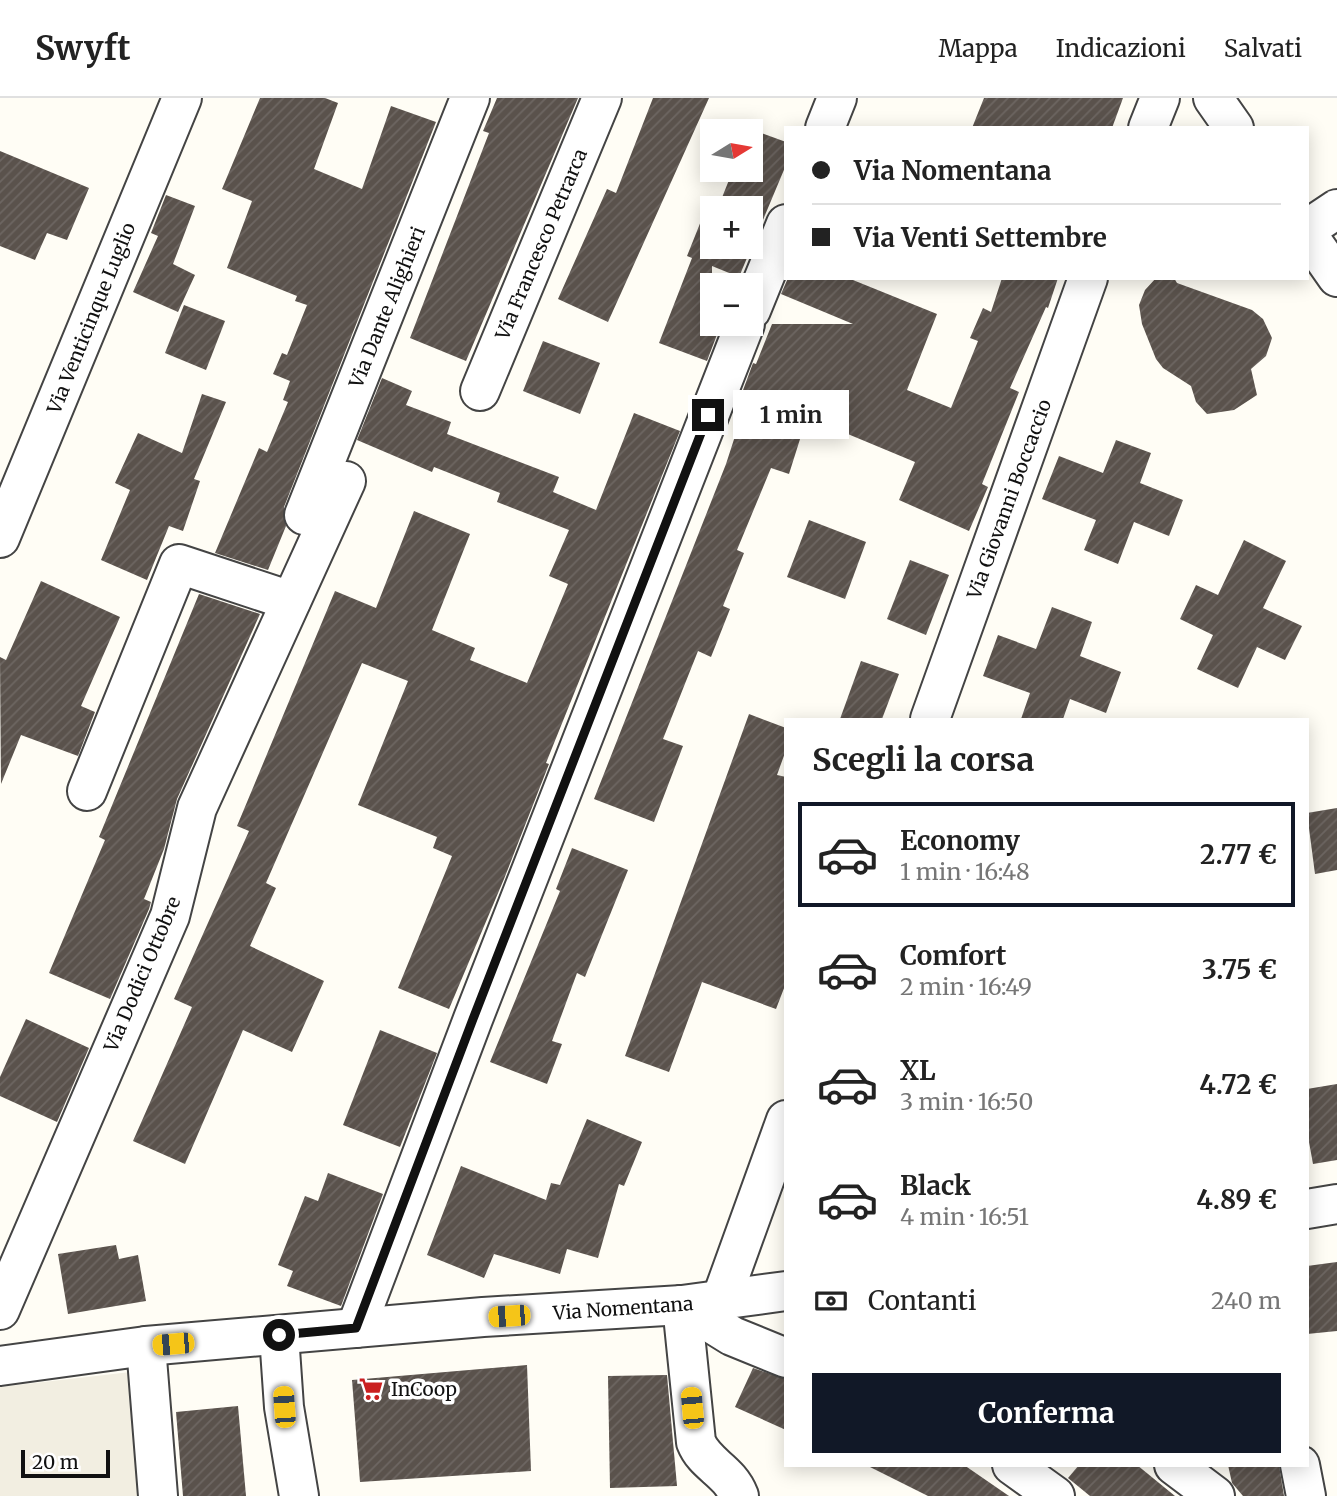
<!DOCTYPE html>
<html lang="it">
<meta charset="utf-8">
<style>
:root{--surface:#fff;--page:#f2f2f2;--text:#222;--muted:#767676;--line:#e0e0e0;--accent:#111827}
body{margin:0;font-family:Merriweather,serif;background:var(--page);color:var(--text);height:100vh;display:flex;flex-direction:column;font-size:26px;white-space:nowrap}
*{box-sizing:border-box;margin:0}
p{font-size:23px;color:var(--muted)}
.icon{flex:none;width:38px;height:38px;fill:none;stroke:currentColor;stroke-width:2;stroke-linecap:round;stroke-linejoin:round}
.map{position:relative;flex:1;overflow:hidden}
.drawer{position:absolute;left:784px;top:620px;width:525px;height:749px;display:flex;flex-direction:column;background:var(--surface);border-radius:0px;box-shadow:0 4px 18px #0003}
.drawer>*{flex:none}
.hud{position:absolute;left:784px;top:28px;width:525px;height:154px;border-radius:0px;box-shadow:0 4px 18px #0003;display:grid;align-content:center;height:154px;padding:0 28px;background:var(--surface)}
.needle{width:46px;rotate:79deg}
.tools{position:absolute;left:700px;top:21px;display:grid;gap:14px}
.tools a{display:grid;place-items:center;width:63px;height:63px;border-radius:0px;background:var(--surface);box-shadow:0 4px 18px #0003;font-size:35px}
.scale{position:absolute;left:21px;bottom:18px;width:89px;box-sizing:border-box;padding-left:7px;border:4px solid #111;border-top:0;font-size:19px;line-height:24px;white-space:nowrap;color:#111;-webkit-text-stroke:5px #fff;paint-order:stroke}
.end{position:absolute;width:32px;height:32px;margin:-16px;border:9px solid #111;background:#fff;box-shadow:0 0 0 4px #fff}
.from{border-radius:50%}
.bubble{position:absolute;height:49px;border-radius:0px;background:var(--surface);box-shadow:0 4px 18px #0003;font-size:23px;font-weight:700;line-height:49px;text-align:center}
.car{position:absolute;width:21px;height:42px;margin:-21px -10px;border-radius:9px;box-shadow:0 0 5px 2px #0007;background:linear-gradient(#f5c518 24%,#345 0 40%,#f5c518 0 76%,#345 0 86%,#f5c518 0)}
.hud b{display:flex;align-items:center;gap:24px;height:66px;font-size:26px}
.hud b+b{border-top:2px solid var(--line)}
.hud i{width:18px;height:18px;background:var(--text)}
ul{padding:0;list-style:none}
li{display:flex;align-items:center;gap:21px;height:105px;margin:0 14px 10px;padding:0 14px;border:4px solid transparent;border-radius:0px}
li div{flex:1}
li b{display:block;font-size:26px}
li em{font-style:normal;font-weight:700}
li.current{border-color:var(--accent)}
li>.icon{width:63px;height:63px;stroke-width:1.5}
h2{padding:0 28px;font-size:32px;line-height:84px}
.pay{display:flex;align-items:center;gap:18px;height:77px;padding:0 28px;font-size:26px}
.pay p{margin-inline-start:auto}
.action{display:flex;gap:14px;margin-top:auto;padding:14px 28px}
.action a{flex:1;height:80px;border-radius:0px;background:var(--accent);color:#fff;font-size:28px;font-weight:700;line-height:80px;text-align:center}
header{display:flex;align-items:center;gap:42px;box-sizing:border-box;height:98px;padding:0 35px;background:var(--surface);border-bottom:2px solid var(--line)}
header strong{font-size:33px}
nav{display:flex;gap:38px;margin-inline-start:auto;font-size:24px}
.map>svg:first-child{display:block}
.plaza{fill:#f2eee1}
.building{fill:url(#building-hatch);fill-rule:evenodd}
.lines{fill:none;stroke-linecap:round;stroke-linejoin:round}
.minor-casing{stroke:#444;stroke-width:42}
.minor{stroke:#fff;stroke-width:38}
.route{stroke:#111;stroke-width:9}
.labels{text-anchor:middle;dominant-baseline:central;stroke-width:7;stroke-linejoin:round;paint-order:stroke}
.street-label{font-size:19px;fill:#111;stroke:#fff}
.poi-label{font-size:19px;fill:#111;stroke:#fff;text-anchor:start}
</style>
<header>
<strong>Swyft</strong>
<nav><a>Mappa</a><a>Indicazioni</a><a>Salvati</a></nav>
</header>
<div class="map">
<svg width="1337" height="1398" viewBox="0 0 1337 1398">
<defs>
<pattern id="building-hatch" width="6" height="6" patternUnits="userSpaceOnUse" patternTransform="scale(1.75)"><rect width="6" height="6" fill="#5a524c"/><path d="M-1 1l2-2M0 6l6-6M5 7l2-2" fill="none" stroke="#6d6662"/></pattern>
</defs>
<rect width="100%" height="100%" fill="#fffdf5"/>
<polygon class="plaza" points="148,1272 158,1398 0,1398 0,1289"/>
<g class="building">
<polygon points="260,0 325,0 338,5 314,71 362,91 391,8 436,24 284,409 286,428 268,472 215,455 259,350 267,354 288,304 283,302 290,283 273,276 282,255 287,257 307,207 295,203 297,198 227,170 252,103 222,91"/>
<polygon points="497,0 578,0 466,263 410,240 489,35 483,33"/>
<polygon points="653,0 709,0 608,224 558,201 607,91 616,95"/>
<polygon points="984,0 1123,0 1112,30 972,30"/>
<path d="M748,30L786,44V67L739,179L712,168V226H721L707,263L659,245L692,160L687,158L711,98L721,102L733,72H751ZM712,110H751V149H712Z"/>
<polygon points="0,53 89,90 67,142 47,135 35,162 0,148"/>
<polygon points="166,97 195,108 173,166 195,177 178,214 133,194 158,138 151,135"/>
<polygon points="788,180 848,180 937,216 907,292 951,310 978,243 970,240 983,210 991,214 1002,180 1058,180 1048,210 1046,209 1010,290 1019,294 982,386 988,389 969,433 899,402 915,364 807,319 789,376 771,370 737,452 744,455 723,508 730,511 711,559 698,553 663,641 683,648 654,724 594,701 726,366 748,298 742,295 753,265 756,266 772,226 853,226 781,196"/>
<polygon points="1156,180 1174,180 1177,185 1252,212 1263,221 1272,240 1266,258 1251,271 1257,297 1234,312 1207,316 1196,304 1191,288 1163,270 1156,261 1142,226 1139,207 1145,192"/>
<polygon points="184,207 225,223 206,272 165,255"/>
<polygon points="543,243 600,265 580,316 523,293"/>
<polygon points="382,280 412,293 406,307 451,324 447,336 559,379 553,394 596,412 634,315 680,333 546,665 549,666 504,781 449,911 398,890 452,758 433,750 437,739 358,707 408,583 362,565 266,785 276,790 250,848 324,883 292,954 243,932 185,1066 133,1043 192,909 174,901 249,733 237,728 335,493 376,510 414,413 470,436 432,532 475,550 470,562 527,585 568,486 549,478 569,432 497,404 500,395 434,369 432,374 357,342"/>
<polygon points="202,296 226,304 194,381 200,383 183,433 169,428 147,482 101,462 130,392 115,385 138,335 182,355"/>
<polygon points="1116,342 1151,355 1140,385 1183,402 1169,438 1134,424 1118,466 1084,452 1096,422 1042,401 1059,358 1103,375"/>
<polygon points="809,422 866,444 845,501 787,479"/>
<polygon points="1244,442 1286,463 1263,510 1302,528 1285,562 1257,549 1238,590 1197,571 1213,537 1180,521 1196,487 1218,497"/>
<polygon points="910,462 949,477 926,537 887,521"/>
<polygon points="41,483 120,519 81,608 95,614 78,658 21,637 1,686 0,559 6,562"/>
<polygon points="199,496 260,516 177,701 164,751 144,801 151,804 149,811 110,901 49,875 105,742 99,739"/>
<polygon points="1052,509 1092,524 1080,558 1121,574 1106,615 1070,601 1063,621 1021,621 1030,595 983,578 998,537 1036,551"/>
<polygon points="861,563 899,576 882,621 840,621"/>
<polygon points="749,616 786,630 786,652 777,677 786,679 786,885 776,911 702,884 669,974 625,958"/>
<polygon points="1337,710 1337,772 1315,776 1307,715"/>
<polygon points="572,750 628,772 585,879 577,875 552,943 562,946 547,986 490,964 560,793 556,791"/>
<polygon points="26,921 89,950 57,1024 0,998 0,979"/>
<polygon points="380,932 437,955 400,1049 343,1027"/>
<polygon points="1337,986 1337,1062 1313,1066 1307,1033 1307,991"/>
<polygon points="587,1021 642,1044 624,1088 619,1086 598,1160 567,1151 560,1176 494,1156 484,1180 427,1157 461,1068 546,1102 551,1085 560,1087"/>
<polygon points="328,1075 383,1096 341,1208 287,1188 293,1173 278,1167 305,1098 318,1103"/>
<polygon points="116,1147 119,1161 138,1157 146,1203 68,1216 58,1156"/>
<polygon points="1337,1164 1337,1233 1307,1236 1307,1168"/>
<polygon points="527,1267 531,1373 360,1384 352,1282"/>
<polygon points="753,1270 786,1281 786,1332 735,1309"/>
<polygon points="667,1277 677,1388 610,1390 608,1278"/>
<polygon points="238,1308 246,1398 183,1398 176,1314"/>
<polygon points="866,1367 964,1367 1009,1398 928,1398"/>
<polygon points="1079,1367 1137,1367 1175,1398 1090,1398 1068,1380"/>
<polygon points="1228,1367 1279,1367 1284,1398 1243,1398 1232,1385"/>
</g>
<g class="lines">
<g class="minor-casing">
<g id="minor">
<polyline points="1213,0 1234,30"/>
<polyline points="825,30 837,0"/>
<polyline points="1148,30 1160,0"/>
<polyline points="1307,131 1337,111"/>
<polyline points="1307,136 1337,179"/>
<polyline points="751,212 786,126"/>
<polyline points="480,293 602,0"/>
<polyline points="304,417 470,0"/>
<polyline points="0,440 182,0"/>
<polyline points="930,621 1088,180"/>
<polyline points="87,693 179,466 291,503"/>
<polyline points="1307,1111 1337,1106"/>
<polyline points="721,1202 786,1022"/>
<path d="M682,1207L696,1344C705,1367 729,1372 739,1398"/>
<polyline points="682,1207 732,1238 786,1260"/>
<polyline points="0,1212 170,818 197,710 346,383"/>
<polyline points="356,1230 473,921 745,226"/>
<polyline points="279,1237 284,1309 299,1398"/>
<polyline points="146,1248 158,1398"/>
<polyline points="0,1268 146,1248 483,1219 682,1207 786,1193"/>
<polyline points="1012,1367 1055,1398"/>
<polyline points="1174,1367 1215,1398"/>
<polyline points="1300,1367 1306,1398"/>
</g>
</g>
<use href="#minor" class="minor"/>
</g>
<g class="lines">
<polyline class="route" points="279,1237 356,1230 473,921 708,317"/>
</g>
<defs>
<g id="supermarket-bare" transform="scale(1.89)"><path d="M-6-5.5h2.5l.6 2H6L4.5 2H-2.5L-4.4-4H-6ZM-1.5 3.2a1.3 1.3 0 1 0 .1 0ZM3 3.2a1.3 1.3 0 1 0 .1 0Z" fill="#ca2020" stroke="#fff" stroke-width="2.5" paint-order="stroke"/></g>
</defs>
<g fill-rule="evenodd">
<use href="#supermarket-bare" x="371" y="1291"/>
</g>
<g class="labels">
<g class="street-label">
<text transform="translate(541 146) rotate(-67)">Via Francesco Petrarca</text>
<text transform="translate(387 209) rotate(-68)">Via Dante Alighieri</text>
<text transform="translate(91 220) rotate(-68)">Via Venticinque Luglio</text>
<text transform="translate(1009 401) rotate(-70)">Via Giovanni Boccaccio</text>
<text transform="translate(142 876) rotate(-67)">Via Dodici Ottobre</text>
<text transform="translate(623 1210) rotate(-4)">Via Nomentana</text>
</g>
<g class="poi-label">
<text x="391" y="1291">InCoop</text>
</g>
</g>
</svg>
<div class="tools">
<a><svg class="needle" viewBox="-14 -14 28 28"><path d="M0-13l5 13h-10z" fill="#e53935"/><path d="M0 13l5-13h-10z" fill="#767676"/></svg></a>
<a>+</a>
<a>−</a>
</div>
<div class="scale">20 m</div>
<i class="end from" style="left:279px;top:1237px"></i>
<i class="end" style="left:708px;top:317px"></i>
<div class="bubble" style="left:733px;top:292px;width:116px">1 min</div>
<i class="car" style="left:509px;top:1218px;rotate:266deg"></i>
<i class="car" style="left:173px;top:1246px;rotate:265deg"></i>
<i class="car" style="left:284px;top:1309px;rotate:356deg"></i>
<i class="car" style="left:692px;top:1310px;rotate:355deg"></i>
<div class="hud">
<b><i class="from"></i>Via Nomentana</b>
<b><i></i>Via Venti Settembre</b>
</div>
<section class="drawer">
<h2>Scegli la corsa</h2>
<ul>
<li class="current"><svg class="icon" aria-label="car" viewBox="0 0 24 24"><path d="M5 17H2v-5l4-1 3-4h7l3 4 3 1v5h-3M9 17h6M6 11h13"/><circle cx="7" cy="17" r="2"/><circle cx="17" cy="17" r="2"/></svg><div><b>Economy</b><p>1 min · 16:48</p></div><em>2.77 €</em></li>
<li><svg class="icon" aria-label="car" viewBox="0 0 24 24"><path d="M5 17H2v-5l4-1 3-4h7l3 4 3 1v5h-3M9 17h6M6 11h13"/><circle cx="7" cy="17" r="2"/><circle cx="17" cy="17" r="2"/></svg><div><b>Comfort</b><p>2 min · 16:49</p></div><em>3.75 €</em></li>
<li><svg class="icon" aria-label="car" viewBox="0 0 24 24"><path d="M5 17H2v-5l4-1 3-4h7l3 4 3 1v5h-3M9 17h6M6 11h13"/><circle cx="7" cy="17" r="2"/><circle cx="17" cy="17" r="2"/></svg><div><b>XL</b><p>3 min · 16:50</p></div><em>4.72 €</em></li>
<li><svg class="icon" aria-label="car" viewBox="0 0 24 24"><path d="M5 17H2v-5l4-1 3-4h7l3 4 3 1v5h-3M9 17h6M6 11h13"/><circle cx="7" cy="17" r="2"/><circle cx="17" cy="17" r="2"/></svg><div><b>Black</b><p>4 min · 16:51</p></div><em>4.89 €</em></li>
</ul>
<div class="pay"><svg class="icon" aria-label="cash" viewBox="0 0 24 24"><path d="M3 7h18v10H3z"/><circle cx="12" cy="12" r="2"/></svg>Contanti<p>240 m</p></div>
<div class="action"><a>Conferma</a></div>
</section>
</div>
